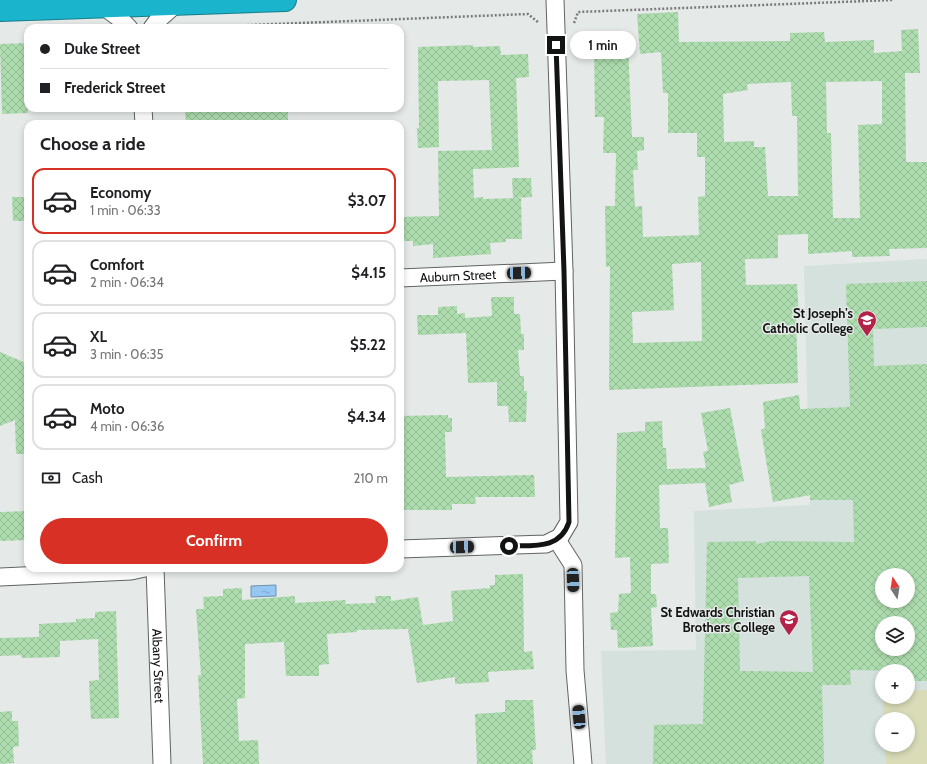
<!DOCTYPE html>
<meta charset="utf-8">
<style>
:root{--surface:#fff;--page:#f2f2f2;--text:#202124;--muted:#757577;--line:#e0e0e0;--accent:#d93025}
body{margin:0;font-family:Cabin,sans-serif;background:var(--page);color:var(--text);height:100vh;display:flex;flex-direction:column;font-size:15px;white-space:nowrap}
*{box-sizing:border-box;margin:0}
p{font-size:13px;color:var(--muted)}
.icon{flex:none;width:22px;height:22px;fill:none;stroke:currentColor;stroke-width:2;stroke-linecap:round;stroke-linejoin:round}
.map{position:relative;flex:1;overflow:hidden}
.drawer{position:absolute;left:24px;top:120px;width:380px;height:452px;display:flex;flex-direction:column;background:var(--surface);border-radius:12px;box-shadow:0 2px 6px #0003}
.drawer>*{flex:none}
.top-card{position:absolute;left:24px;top:24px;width:380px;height:88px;border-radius:12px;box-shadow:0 2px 6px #0003;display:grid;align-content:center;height:88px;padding:0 16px;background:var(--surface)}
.needle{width:26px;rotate:348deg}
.fabs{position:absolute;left:875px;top:568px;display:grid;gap:8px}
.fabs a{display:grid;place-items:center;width:40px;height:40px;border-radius:50%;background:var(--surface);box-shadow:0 2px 6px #0003;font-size:20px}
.end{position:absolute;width:18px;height:18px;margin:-9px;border:5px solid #121413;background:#fff;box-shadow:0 0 0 2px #fff}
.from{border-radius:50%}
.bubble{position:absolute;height:28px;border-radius:14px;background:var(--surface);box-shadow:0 2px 6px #0003;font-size:13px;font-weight:700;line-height:28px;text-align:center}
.car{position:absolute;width:12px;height:24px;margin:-12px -6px;border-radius:5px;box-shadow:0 0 3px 1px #0007;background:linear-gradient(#222 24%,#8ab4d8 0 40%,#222 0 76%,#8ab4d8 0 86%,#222 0)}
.top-card b{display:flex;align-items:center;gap:14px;height:38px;font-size:15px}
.top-card b+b{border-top:1px solid var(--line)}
.top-card i{width:10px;height:10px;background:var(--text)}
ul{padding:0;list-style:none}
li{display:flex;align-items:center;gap:12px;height:66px;margin:0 8px 6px;padding:0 8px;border:2px solid var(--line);border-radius:12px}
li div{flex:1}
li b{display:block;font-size:15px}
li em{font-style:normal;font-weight:700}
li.selected{border-color:var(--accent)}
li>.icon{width:36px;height:36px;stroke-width:1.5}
h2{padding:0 16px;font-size:18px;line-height:48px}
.pay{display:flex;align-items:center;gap:10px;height:44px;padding:0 16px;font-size:15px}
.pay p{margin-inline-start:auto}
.action{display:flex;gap:8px;margin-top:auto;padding:8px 16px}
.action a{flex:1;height:46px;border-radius:24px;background:var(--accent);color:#fff;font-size:16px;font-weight:700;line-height:46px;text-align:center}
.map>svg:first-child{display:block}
.built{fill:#d4e1dd;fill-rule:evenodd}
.green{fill:#d9dcb7}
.water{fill:url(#water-ripples);stroke:#6e91af}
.building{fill:url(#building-cross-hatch);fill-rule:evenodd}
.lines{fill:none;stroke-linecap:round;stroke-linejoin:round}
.street-casing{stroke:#606463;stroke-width:19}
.highway-casing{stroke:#177d8b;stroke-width:24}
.path{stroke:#787b7a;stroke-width:2.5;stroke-dasharray:2 2;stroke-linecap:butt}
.street{stroke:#fff;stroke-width:17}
.highway{stroke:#1ab5cc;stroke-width:22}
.route{stroke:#121413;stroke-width:5}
.labels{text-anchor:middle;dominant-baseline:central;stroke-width:3;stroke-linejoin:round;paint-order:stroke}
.street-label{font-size:13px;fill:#121413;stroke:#e5e9e8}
.poi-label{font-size:13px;font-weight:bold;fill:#121413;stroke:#e5e9e8;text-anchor:end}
</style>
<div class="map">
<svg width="927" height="764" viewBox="0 0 927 764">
<defs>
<pattern id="water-ripples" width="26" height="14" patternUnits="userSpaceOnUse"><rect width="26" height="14" fill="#95c7f2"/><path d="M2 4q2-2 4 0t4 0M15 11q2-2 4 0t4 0" fill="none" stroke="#7faacf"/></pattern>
<pattern id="building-cross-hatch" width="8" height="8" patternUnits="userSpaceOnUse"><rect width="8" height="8" fill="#addcae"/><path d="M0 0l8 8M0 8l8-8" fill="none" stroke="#94bc95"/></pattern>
</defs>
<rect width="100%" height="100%" fill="#e5e9e8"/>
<path class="built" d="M927,259V764H606L601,651L696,650L694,511L810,505L804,266ZM882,575H908V601H882ZM882,623H908V649H882ZM882,671H908V697H882ZM882,719H908V745H882Z"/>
<polygon class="green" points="927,690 927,764 886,764 885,745 908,745 908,719 884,719 883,697 908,697 908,691"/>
<polygon class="water" points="276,585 276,596 251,597 251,586"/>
<g class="building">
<path d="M678,12L679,42L790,41V33L824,32L825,42L874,40V53L902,51L901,30L918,29L920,73H905L906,162H927V248L889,249L890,256L852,257V251L808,254V234L778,235V258L745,259L746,285L797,284L799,318H796L798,383L609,390L610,266L606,267L605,206H615L616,153H603L604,117H595L594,45H628L632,137H644V150L637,151L638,170H633L635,207L642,206L643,237L699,235L698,197L705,196V157H697V133H668V93H663L661,52L640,54L637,14ZM882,81V124L858,125L860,218H833L831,133H827L826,82ZM791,82L792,116H797L798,196H768L765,147H754V141L724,142L723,94L748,90L747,84ZM701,262L702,341L633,343L632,312L674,310L672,264Z"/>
<polygon points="28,43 28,113 2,114 0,44"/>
<polygon points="473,45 473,47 500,46 501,55 528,54 529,77 516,78 519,167 473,169 474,198 483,197 483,199 521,198 522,239 506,239 506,242 490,243 491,254 433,258 433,244 413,246 413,241 400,241 400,217 439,216 438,151 492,150 489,80 438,81 439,147 418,148 417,128 419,128 418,47"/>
<polygon points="185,108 288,108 288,124 186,124"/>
<polygon points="512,178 531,178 532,197 513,198"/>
<polygon points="12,197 28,197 28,221 13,221"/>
<path d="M927,281V327L873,329L874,366L927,364V681H908V671L850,670L851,685H822L824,764H653L654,725L703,724L707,542L756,541L757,544L771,541L854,542L853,500H810V495L773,502L761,430L765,428L763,402L799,395L800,409L850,407L846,284ZM882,575H908V601H882ZM809,576L813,672L740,671L738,578ZM882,623H908V649H882Z"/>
<polygon points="491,297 514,297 514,314 520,314 521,334 524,334 524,350 518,350 520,376 524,376 524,391 527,391 526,422 509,422 508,406 497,406 497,382 468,383 466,333 418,335 417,315 438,315 438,307 457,306 457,314 465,313 465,318 492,316"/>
<polygon points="0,352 28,364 28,454 16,454 15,420 0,426"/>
<polygon points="730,408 744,481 729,485 732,502 709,507 705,483 659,485 660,528 668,528 669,563 651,564 651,594 656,594 657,607 651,608 653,646 618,648 617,630 611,630 610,613 618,612 619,594 631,593 630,557 615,558 617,433 645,431 645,422 662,421 663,448 666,448 667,469 706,468 703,452 708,451 701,413"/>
<polygon points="448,415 448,418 452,418 452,432 445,432 446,477 534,475 535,497 475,497 476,504 452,504 452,510 400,510 400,416"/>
<polygon points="28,511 28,540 0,541 0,512"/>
<polygon points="523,574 524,652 532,651 534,669 488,672 489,682 455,684 455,677 417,683 408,629 357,630 357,632 327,634 329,664 319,665 319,676 286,676 284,642 245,644 245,698 237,699 239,741 258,740 259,764 203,764 198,675 201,675 196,609 204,609 203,597 223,596 223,589 242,588 242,600 295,596 295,603 345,600 346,604 376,603 375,596 391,596 391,601 418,597 423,625 453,621 451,591 490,588 490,585 495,585 495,575"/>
<polygon points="116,611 119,718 91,719 89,681 99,680 98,639 60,641 60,657 22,658 21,655 0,656 0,638 39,637 39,624 76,622 76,619 95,618 95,612"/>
<polygon points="505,700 533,700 536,750 532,750 533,764 477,764 475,714 505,712"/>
<polygon points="12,711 12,721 18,721 19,746 13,747 14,763 0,764 0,712"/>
</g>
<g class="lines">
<g class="street-casing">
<g id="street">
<polyline points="107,4 103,6 119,18 129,28"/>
<polyline points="152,28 158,20 176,4 172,1"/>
<polyline points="143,108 144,124"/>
<path id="s1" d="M400,278L564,271"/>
<polyline points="557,540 573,565 575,670 583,764"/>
<polyline points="400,549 546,544 560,537 569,522 564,271 555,0"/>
<path id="s2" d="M155,568L162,764"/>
<polyline points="0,577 131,571 145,568"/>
</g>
</g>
<g class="highway-casing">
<polyline id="highway" points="0,10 285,0"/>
</g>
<g class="path">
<polyline points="574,23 578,12 893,0"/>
<polyline points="175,28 528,14 539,23"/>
</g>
<use href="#street" class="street"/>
<use href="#highway" class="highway"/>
</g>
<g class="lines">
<path class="route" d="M509,546C533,545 560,550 569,522L564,271L556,45"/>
</g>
<defs>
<g id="school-pin" transform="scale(1)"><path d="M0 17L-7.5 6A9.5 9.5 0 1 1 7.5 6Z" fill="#b32249" stroke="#e5e9e8"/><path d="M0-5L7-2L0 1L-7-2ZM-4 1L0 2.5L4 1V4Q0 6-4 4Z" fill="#fff"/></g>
</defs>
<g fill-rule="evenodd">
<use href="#school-pin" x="867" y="320"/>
<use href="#school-pin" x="789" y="619"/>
</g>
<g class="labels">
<g class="street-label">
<text stroke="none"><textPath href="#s1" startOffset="58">Auburn Street</textPath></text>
<text stroke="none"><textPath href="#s2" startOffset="98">Albany Street</textPath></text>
</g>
<g class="poi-label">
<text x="853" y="313">St Joseph's<tspan x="853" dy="15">Catholic College</tspan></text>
<text x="775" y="612">St Edwards Christian<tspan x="775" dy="15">Brothers College</tspan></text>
</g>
</g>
</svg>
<div class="fabs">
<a><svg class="needle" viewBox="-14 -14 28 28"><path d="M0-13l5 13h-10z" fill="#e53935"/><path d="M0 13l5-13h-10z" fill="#757577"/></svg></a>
<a><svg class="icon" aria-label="layers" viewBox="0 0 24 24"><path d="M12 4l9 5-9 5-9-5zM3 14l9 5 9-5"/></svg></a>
<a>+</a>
<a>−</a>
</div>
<i class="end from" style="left:509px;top:546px"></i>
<i class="end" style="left:556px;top:45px"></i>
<div class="bubble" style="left:570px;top:31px;width:66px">1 min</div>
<i class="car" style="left:519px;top:273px;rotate:88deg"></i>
<i class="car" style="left:462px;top:547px;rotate:88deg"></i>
<i class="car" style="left:573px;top:580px;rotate:178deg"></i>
<i class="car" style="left:579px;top:717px;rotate:355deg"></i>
<div class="top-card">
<b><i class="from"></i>Duke Street</b>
<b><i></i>Frederick Street</b>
</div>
<section class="drawer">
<h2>Choose a ride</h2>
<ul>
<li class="selected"><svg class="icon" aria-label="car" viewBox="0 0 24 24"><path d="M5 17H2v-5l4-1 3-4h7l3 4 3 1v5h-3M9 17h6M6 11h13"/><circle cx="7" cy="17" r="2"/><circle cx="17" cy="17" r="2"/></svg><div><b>Economy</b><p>1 min · 06:33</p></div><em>$3.07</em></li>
<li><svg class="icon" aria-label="car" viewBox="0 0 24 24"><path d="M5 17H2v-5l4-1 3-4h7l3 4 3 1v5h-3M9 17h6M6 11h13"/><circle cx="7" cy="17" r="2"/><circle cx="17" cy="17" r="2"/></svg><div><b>Comfort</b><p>2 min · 06:34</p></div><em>$4.15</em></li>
<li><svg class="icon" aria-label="car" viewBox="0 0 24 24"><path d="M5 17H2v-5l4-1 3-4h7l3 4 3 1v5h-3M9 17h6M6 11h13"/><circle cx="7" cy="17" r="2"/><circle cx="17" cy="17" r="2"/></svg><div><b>XL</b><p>3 min · 06:35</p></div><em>$5.22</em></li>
<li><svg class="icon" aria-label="car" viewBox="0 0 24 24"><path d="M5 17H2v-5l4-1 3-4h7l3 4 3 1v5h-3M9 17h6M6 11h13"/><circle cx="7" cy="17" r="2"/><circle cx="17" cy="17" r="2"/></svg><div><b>Moto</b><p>4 min · 06:36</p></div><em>$4.34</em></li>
</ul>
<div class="pay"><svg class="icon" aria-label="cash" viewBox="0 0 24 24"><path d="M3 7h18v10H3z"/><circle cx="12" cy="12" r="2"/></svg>Cash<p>210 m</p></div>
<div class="action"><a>Confirm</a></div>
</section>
</div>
